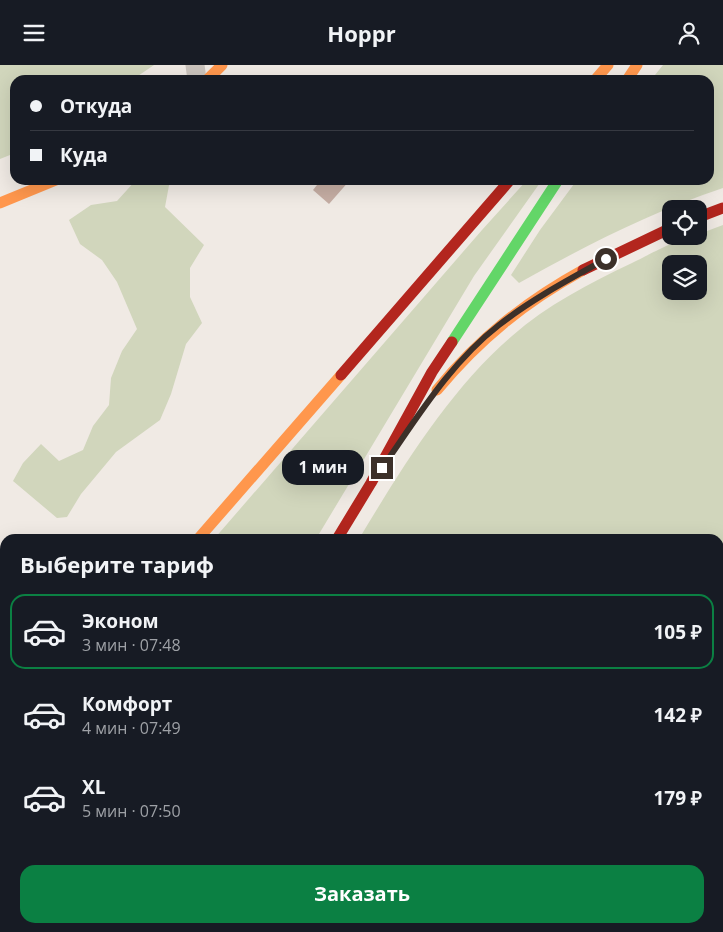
<!DOCTYPE html>
<html lang="ru">
<meta charset="utf-8">
<style>
:root{--surface:#171b24;--page:#242831;--text:#f1f3f6;--muted:#9ea1a6;--line:#363941;--accent:#0b8043}
body{margin:0;font-family:"Open Sans",sans-serif;background:var(--page);color:var(--text);height:100vh;display:flex;flex-direction:column;font-size:19px;white-space:nowrap}
*{box-sizing:border-box;margin:0}
p{font-size:16px;color:var(--muted)}
.icon{flex:none;width:28px;height:28px;fill:none;stroke:currentColor;stroke-width:2;stroke-linecap:round;stroke-linejoin:round}
.map{position:relative;flex:1;overflow:hidden}
.side{position:absolute;left:0px;top:469px;width:724px;height:399px;display:flex;flex-direction:column;background:var(--surface);border-radius:15px 15px 0 0;box-shadow:0 5px 20px #0002}
.side>*{flex:none}
.top-card{position:absolute;left:10px;top:10px;width:704px;height:110px;border-radius:15px;box-shadow:0 5px 20px #0002;display:grid;align-content:center;height:110px;padding:0 20px;background:var(--surface)}
.buttons{position:absolute;left:662px;top:135px;display:grid;gap:10px}
.buttons a{display:grid;place-items:center;width:45px;height:45px;border-radius:10px;background:var(--surface);box-shadow:0 5px 20px #0002;font-size:25px}
.end{position:absolute;width:22px;height:22px;margin:-11px;border:6px solid #3c3029;background:#fff;box-shadow:0 0 0 2px #fff}
.from{border-radius:50%}
.bubble{position:absolute;height:35px;border-radius:15px;background:var(--surface);box-shadow:0 5px 20px #0002;font-size:16px;font-weight:700;line-height:35px;text-align:center}
.top-card b{display:flex;align-items:center;gap:18px;height:48px;font-size:19px}
.top-card b+b{border-top:1px solid var(--line)}
.top-card i{width:12px;height:12px;background:var(--text)}
ul{padding:0;list-style:none}
li{display:flex;align-items:center;gap:15px;height:75px;margin:0 10px 8px;padding:0 10px;border:2px solid transparent;border-radius:15px}
li div{flex:1}
li b{display:block;font-size:19px}
li em{font-style:normal;font-weight:700}
li.selected{border-color:var(--accent)}
li>.icon{width:45px;height:45px;stroke-width:1.5}
h2{padding:0 20px;font-size:22px;line-height:60px}
.action{display:flex;gap:10px;margin-top:auto;padding:10px 20px}
.action a{flex:1;height:58px;border-radius:15px;background:var(--accent);color:#fff;font-size:20px;font-weight:700;line-height:58px;text-align:center}
header{display:flex;justify-content:space-between;align-items:center;height:65px;padding:0 20px;background:var(--surface);font-size:22px;font-weight:700}
.map>svg:first-child{display:block}
.green{fill:#d1d6bc;fill-rule:evenodd}
.building{fill:#c6aea4}
.lines{fill:none;stroke-linecap:round;stroke-linejoin:round}
.lane{stroke:#cac3bc;stroke-width:9}
.street{stroke:#cac3bc;stroke-width:19}
.fast{stroke:#63d668;stroke-width:11}
.slow{stroke:#ff974d;stroke-width:11}
.jam{stroke:#b3261e;stroke-width:11}
.route{stroke:#3c3029;stroke-width:6}
</style>
<header><svg class="icon" aria-label="menu" viewBox="0 0 24 24"><path d="M4 6h16M4 12h16M4 18h16"/></svg>Hoppr<svg class="icon" aria-label="person" viewBox="0 0 24 24"><circle cx="12" cy="8" r="4"/><path d="M4 21q1-7 8-7t8 7"/></svg></header>
<div class="map">
<svg width="723" height="867" viewBox="0 0 723 867">
<rect width="100%" height="100%" fill="#f0eae4"/>
<g class="green">
<polygon points="0,0 154,0 132,15 15,15 15,88 0,94"/>
<path d="M663,0H723V123C651,147 585,181 519,218L511,210L540,165L577,115H709V15H651Z"/>
<polygon points="136,115 170,115 165,142 204,180 190,203 190,232 202,258 186,279 171,329 160,355 116,387 81,429 67,452 57,453 13,416 23,398 41,379 59,396 83,385 93,361 109,340 111,313 122,286 137,264 117,217 102,195 80,179 69,155 91,140 117,136"/>
<polygon points="527,115 542,115 474,211 316,474 214,474 482,165"/>
<path d="M723,160V484L719,487V474H359C401,404 450,324 512,271C547,240 590,218 632,198C649,190 681,171 699,171V169ZM671,199H699V226H671Z"/>
<polygon points="5,714 5,856 0,858 0,720"/>
<polygon points="89,863 139,863 127,867 80,867"/>
<polygon points="150,863 304,862 304,863 299,867 159,867"/>
<polygon points="478,863 478,862 504,863 500,867 473,867"/>
<polygon points="514,863 573,863 570,867 519,867"/>
</g>
<g class="building">
<polygon points="321,115 350,115 329,139 313,125"/>
<polygon points="723,754 723,779 719,781 719,757"/>
</g>
<g class="lines">
<g class="lane">
<polyline points="719,821 723,816"/>
<polyline points="675,867 679,862"/>
</g>
<polyline class="street" points="195,0 197,15"/>
<g class="fast">
<polyline points="452,277 558,115"/>
<polyline points="0,701 5,696"/>
<polyline points="26,867 35,862"/>
<polyline points="600,867 603,862"/>
</g>
<g class="slow">
<polyline points="207,15 222,0"/>
<polyline points="595,15 608,0"/>
<polyline points="627,15 637,0"/>
<polyline points="0,138 56,115"/>
<path d="M437,325C479,274 525,237 583,205"/>
<polyline points="198,474 341,310"/>
<polyline points="719,512 723,510"/>
<polyline points="719,665 723,659"/>
<polyline points="132,867 134,862"/>
<polyline points="431,867 436,862"/>
</g>
<g class="jam">
<polyline points="699,152 723,143"/>
<polyline points="583,205 671,163"/>
<polyline points="341,310 510,115"/>
<polyline points="337,474 371,418 432,307 452,277"/>
<polyline points="719,563 723,560"/>
<polyline points="719,630 723,626"/>
<polyline points="719,695 723,690"/>
<polyline points="341,867 346,862"/>
</g>
</g>
<g class="lines">
<path class="route" d="M382,403C417,353 450,298 499,260C532,234 570,214 606,194"/>
</g>
</svg>
<div class="buttons">
<a><svg class="icon" aria-label="locate" viewBox="0 0 24 24"><circle cx="12" cy="12" r="6"/><path d="M12 2v4M12 18v4M2 12h4M18 12h4"/></svg></a>
<a><svg class="icon" aria-label="layers" viewBox="0 0 24 24"><path d="M12 4l9 5-9 5-9-5zM3 14l9 5 9-5"/></svg></a>
</div>
<i class="end from" style="left:606px;top:194px"></i>
<i class="end" style="left:382px;top:403px"></i>
<div class="bubble" style="left:282px;top:385px;width:82px">1 мин</div>
<div class="top-card">
<b><i class="from"></i>Откуда</b>
<b><i></i>Куда</b>
</div>
<section class="side">
<h2>Выберите тариф</h2>
<ul>
<li class="selected"><svg class="icon" aria-label="car" viewBox="0 0 24 24"><path d="M5 17H2v-5l4-1 3-4h7l3 4 3 1v5h-3M9 17h6M6 11h13"/><circle cx="7" cy="17" r="2"/><circle cx="17" cy="17" r="2"/></svg><div><b>Эконом</b><p>3 мин · 07:48</p></div><em>105 ₽</em></li>
<li><svg class="icon" aria-label="car" viewBox="0 0 24 24"><path d="M5 17H2v-5l4-1 3-4h7l3 4 3 1v5h-3M9 17h6M6 11h13"/><circle cx="7" cy="17" r="2"/><circle cx="17" cy="17" r="2"/></svg><div><b>Комфорт</b><p>4 мин · 07:49</p></div><em>142 ₽</em></li>
<li><svg class="icon" aria-label="car" viewBox="0 0 24 24"><path d="M5 17H2v-5l4-1 3-4h7l3 4 3 1v5h-3M9 17h6M6 11h13"/><circle cx="7" cy="17" r="2"/><circle cx="17" cy="17" r="2"/></svg><div><b>XL</b><p>5 мин · 07:50</p></div><em>179 ₽</em></li>
</ul>
<div class="action"><a>Заказать</a></div>
</section>
</div>
